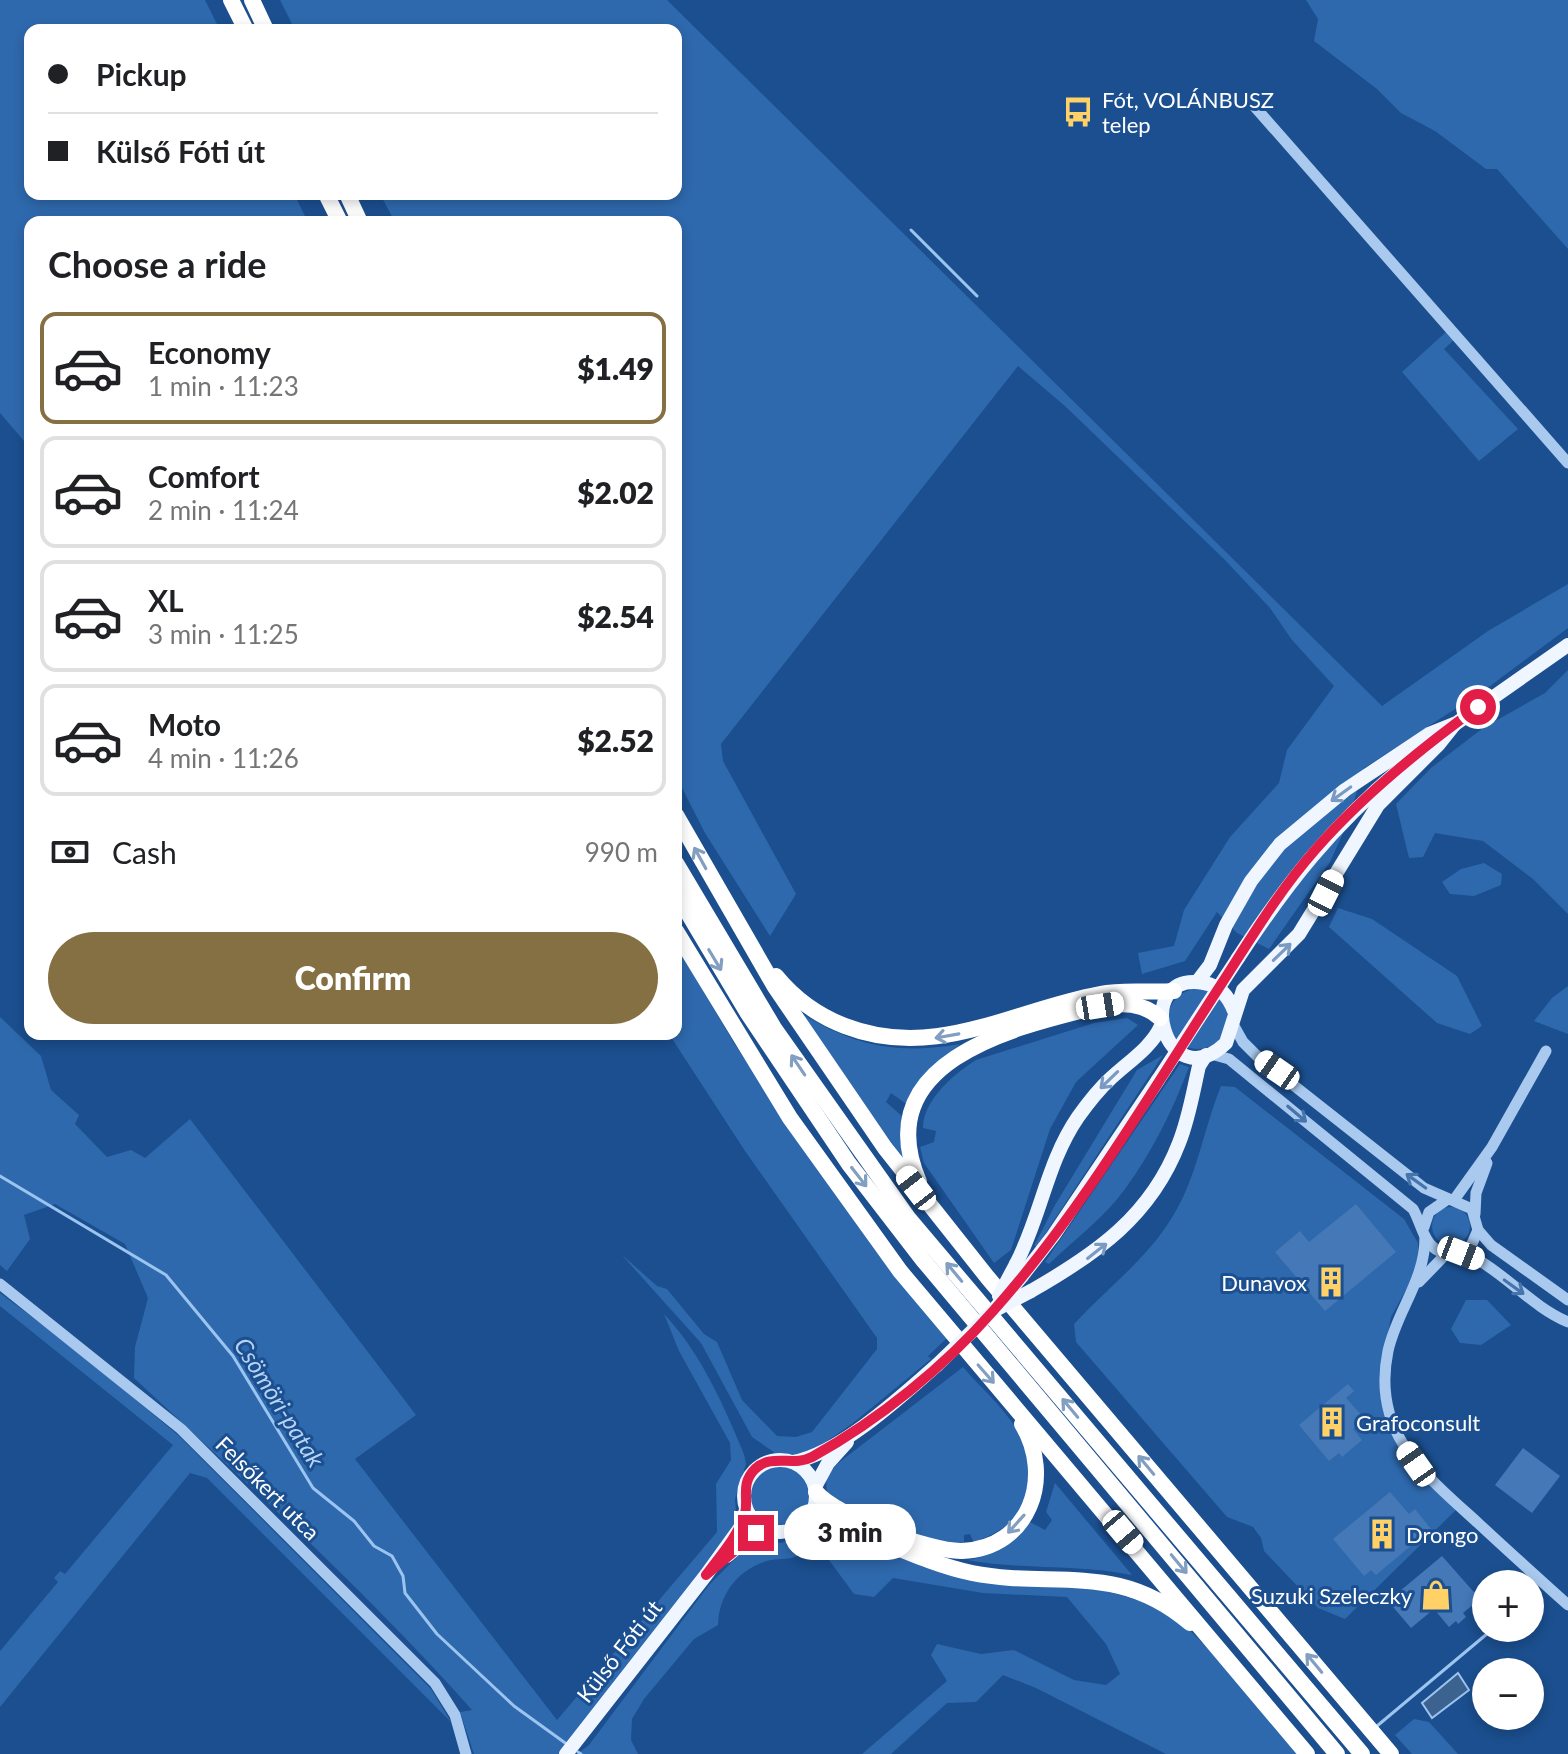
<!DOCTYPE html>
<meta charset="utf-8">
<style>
:root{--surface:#fff;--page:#f6f6f6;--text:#202124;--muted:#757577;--line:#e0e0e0;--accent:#847042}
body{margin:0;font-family:Lato,sans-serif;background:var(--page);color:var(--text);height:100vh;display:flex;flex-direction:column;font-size:30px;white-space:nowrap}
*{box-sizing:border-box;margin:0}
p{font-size:26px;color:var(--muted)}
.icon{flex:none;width:44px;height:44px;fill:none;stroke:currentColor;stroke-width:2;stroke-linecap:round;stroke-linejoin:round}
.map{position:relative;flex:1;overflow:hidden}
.side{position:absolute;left:24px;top:216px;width:658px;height:824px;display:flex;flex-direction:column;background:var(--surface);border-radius:16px;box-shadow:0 4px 12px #0003}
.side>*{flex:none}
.hud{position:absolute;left:24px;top:24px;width:658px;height:176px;border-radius:16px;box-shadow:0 4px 12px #0003;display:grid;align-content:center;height:176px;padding:0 24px;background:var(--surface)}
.buttons{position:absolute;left:1472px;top:1570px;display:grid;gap:16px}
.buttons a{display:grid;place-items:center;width:72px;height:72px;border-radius:50%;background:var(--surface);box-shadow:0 4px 12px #0003;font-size:40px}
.end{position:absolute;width:36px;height:36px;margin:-18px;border:10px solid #e11d48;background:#fff;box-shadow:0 0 0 4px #fff}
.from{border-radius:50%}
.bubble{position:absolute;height:56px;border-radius:28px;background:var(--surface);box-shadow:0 4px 12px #0003;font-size:26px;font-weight:800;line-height:56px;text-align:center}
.car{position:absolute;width:24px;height:48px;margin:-24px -12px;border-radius:10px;box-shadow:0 0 6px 2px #0007;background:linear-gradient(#fff 24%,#345 0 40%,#fff 0 76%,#345 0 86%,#fff 0)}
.hud b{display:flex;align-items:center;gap:28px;height:76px;font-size:30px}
.hud b+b{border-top:2px solid var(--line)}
.hud i{width:20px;height:20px;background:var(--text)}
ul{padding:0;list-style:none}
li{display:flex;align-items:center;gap:24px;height:112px;margin:0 16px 12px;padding:0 8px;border:4px solid var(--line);border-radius:16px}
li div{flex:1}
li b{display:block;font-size:30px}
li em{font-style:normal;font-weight:800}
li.active{border-color:var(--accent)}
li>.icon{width:72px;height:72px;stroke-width:1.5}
h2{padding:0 24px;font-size:36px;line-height:96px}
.pay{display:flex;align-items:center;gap:20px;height:88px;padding:0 24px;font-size:30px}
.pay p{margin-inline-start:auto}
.cta{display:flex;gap:16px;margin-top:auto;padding:16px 24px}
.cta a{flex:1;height:92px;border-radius:48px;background:var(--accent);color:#fff;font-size:32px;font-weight:800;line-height:92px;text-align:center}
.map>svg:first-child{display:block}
.green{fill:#2e69ad}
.water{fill:#3c6290;stroke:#9cc4f0;stroke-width:2}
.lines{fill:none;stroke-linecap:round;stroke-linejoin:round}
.stream{stroke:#9cc4f0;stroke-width:3}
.building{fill:#4478b7}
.minor{stroke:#a9c9ee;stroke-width:11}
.major{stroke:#f0f6ff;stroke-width:14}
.highway{stroke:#fff;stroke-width:16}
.major-bridge{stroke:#f0f6ff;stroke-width:14}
.oneway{stroke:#7b9ac1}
.oneway2{stroke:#829ec1}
.oneway3{stroke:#4674ac}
.route{stroke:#e11d48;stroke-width:10}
.labels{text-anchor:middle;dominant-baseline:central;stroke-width:6;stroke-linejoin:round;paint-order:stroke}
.poi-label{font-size:22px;fill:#fff;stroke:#1b4f8f;text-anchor:start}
.street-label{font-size:22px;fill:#fff;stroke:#1b4f8f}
.water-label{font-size:24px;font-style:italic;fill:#b5d3f5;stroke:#1b4f8f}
</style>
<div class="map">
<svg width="1568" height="1754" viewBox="0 0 1568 1754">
<rect width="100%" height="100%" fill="#1b4f8f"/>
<g class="green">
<polygon points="0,0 205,0 220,30 30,30 30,194 294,194 308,222 30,222 30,448 0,413"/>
<polygon points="280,0 667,0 1382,706 1488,631 1568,584 1568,628 1486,689 1364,768 1347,824 1330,862 1269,949 1237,933 1217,912 1185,961 1142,974 1138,953 1174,946 1184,910 1230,837 1279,783 1287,750 1334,686 1292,640 1270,608 1224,559 1066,407 1018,366 721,744 723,761 796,894 770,936 705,833 676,776 676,222 395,222 380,194 676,194 676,30 295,30"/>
<polygon points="1306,0 1568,0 1568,249 1497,169 1486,169 1435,131 1401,113 1377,89 1314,41 1318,19"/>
<polygon points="1447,331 1455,339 1444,349 1518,429 1479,461 1402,372"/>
<polygon points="1568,670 1568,914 1533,879 1483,841 1435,833 1423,857 1409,858 1396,804 1431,768 1483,728 1545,693"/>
<polygon points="1484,863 1502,874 1501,885 1474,896 1450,894 1442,882 1461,869"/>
<polygon points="1338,908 1372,919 1457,976 1482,1026 1470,1034 1437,1023 1329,927"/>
<polygon points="676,945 734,1043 822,1175 947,1338 928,1356 931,1359 853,1423 817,1448 804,1455 775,1453 752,1437 701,1343 621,1254 657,1286 667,1289 704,1334 717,1342 742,1400 777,1436 796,1437 812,1432 877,1349 877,1338 745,1151 669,1034 676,1034"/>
<polygon points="1568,986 1568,1034 1534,1021 1552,998"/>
<circle cx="1198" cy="1019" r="30"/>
<path d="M799,1012C854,1046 896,1055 960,1044L932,1068L909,1106L891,1093L886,1102L904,1118L903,1159Z"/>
<path d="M0,1017L41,1056L51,1090L79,1115L75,1124L107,1157L131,1150L145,1158L190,1119L416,1415L355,1459L557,1720L717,1532L716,1484L731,1460L730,1443L679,1351L664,1314C701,1353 723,1404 744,1454L746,1464L735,1499L737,1525L562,1754H474L460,1712L472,1710C367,1592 250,1486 134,1378L135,1347L148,1298L125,1244L55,1204L24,1215L30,1239L7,1271L0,1265Z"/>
<path d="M1127,1018L1138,1025L1076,1082L1050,1129L1011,1250L994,1263L924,1163L920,1147L934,1142L936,1131L923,1128C923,1100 954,1074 976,1060L1094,1023Z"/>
<polygon points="1163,1055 1037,1246 1034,1246 1055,1205 1137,1070"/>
<path d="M1180,1064L1189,1067C1173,1110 1152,1152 1125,1189C1105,1217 1074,1240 1049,1264L1045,1262Z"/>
<path d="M1221,1086L1235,1087L1404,1219L1418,1243V1268L1391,1317L1380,1377L1388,1424L1401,1454L1457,1509L1345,1619L1318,1608L1264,1551L1261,1538L1253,1527L1227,1517L1076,1342L1074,1324C1107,1288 1145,1261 1171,1219C1197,1179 1203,1130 1221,1086Z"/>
<circle cx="1451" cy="1226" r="19"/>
<polygon points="0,1293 80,1353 179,1436 431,1689 451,1722 207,1478 190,1473 0,1707 0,1651 58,1582 54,1578 60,1571 65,1574 173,1445 0,1306"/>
<polygon points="1466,1300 1487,1300 1511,1325 1481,1345 1460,1343 1451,1329"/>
<path d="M963,1367C980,1387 1002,1406 1016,1428C1032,1454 1035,1491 1016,1517C1006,1529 988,1536 974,1543L970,1534L964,1535V1544L960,1547L895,1529L827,1496L826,1477L837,1464Z"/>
<circle cx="780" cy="1494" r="30"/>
<path d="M1055,1483L1132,1575C1077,1564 1021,1570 967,1560C992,1558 1013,1539 1030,1522L1045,1530L1052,1520L1046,1512Z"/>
<path d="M815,1529L833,1530L926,1567L1099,1589L1161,1607L1178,1618L1213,1654L1299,1754H1166L1036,1688L1003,1675L976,1702L947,1703L891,1754H862L947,1681L931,1655L937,1644L981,1654L1014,1650L1074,1680L1106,1685L1120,1674L1106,1644L1067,1597L983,1593L893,1578L874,1597L854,1594L826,1556L803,1552C791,1562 781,1557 767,1561C737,1570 719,1595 718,1625L694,1639L644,1699L632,1719L631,1740L638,1754H577L589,1745L709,1585L748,1546L765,1541L781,1543Z"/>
<polygon points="1414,1719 1429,1722 1458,1754 1412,1754 1395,1735"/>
</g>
<polygon class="water" points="1458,1673 1469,1690 1432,1718 1422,1703"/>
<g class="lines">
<g class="stream">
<polyline points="911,230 977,296"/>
<polyline points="0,1176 166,1275 233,1356 313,1488 354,1521 374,1546 392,1556 403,1576 405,1593 437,1634 514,1706 568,1745"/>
<polyline points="1530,1607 1539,1602"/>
<polyline points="1377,1726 1494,1628"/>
<polyline points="578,1752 581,1754"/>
</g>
</g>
<g class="building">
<polygon points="1356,1204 1396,1252 1325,1311 1275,1252 1300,1231 1309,1242"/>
<polygon points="1348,1384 1354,1391 1346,1398 1365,1419 1353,1429 1362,1440 1342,1457 1339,1453 1329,1461 1299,1425"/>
<polygon points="1523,1448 1560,1476 1532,1513 1495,1485"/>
<polygon points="1390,1492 1409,1514 1415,1509 1431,1529 1376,1575 1371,1570 1364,1576 1333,1539"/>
<polygon points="1442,1556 1480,1599 1463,1613 1466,1617 1458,1624 1456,1621 1449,1627 1434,1609 1411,1628 1388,1601"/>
</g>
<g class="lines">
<g class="minor">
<polyline points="1248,99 1568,463"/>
<polyline points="1234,1026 1243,1042 1259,1058 1424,1188 1472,1209 1478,1230 1471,1246 1461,1253"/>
<path d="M1211,1054L1229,1059L1413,1209C1420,1221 1423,1239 1433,1247C1447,1259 1465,1252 1480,1261C1510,1279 1535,1308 1568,1322"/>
<polyline points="1454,1200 1492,1147 1546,1051"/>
<polyline points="1475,1214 1476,1193 1487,1163"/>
<polyline points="1424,1227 1429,1212 1448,1199"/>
<polyline points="1478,1230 1491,1245 1568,1300"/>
<path d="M1425,1237C1425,1281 1397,1310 1388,1351C1371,1433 1424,1474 1478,1523C1508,1551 1538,1578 1568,1605"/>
<polyline points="1419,1282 1446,1254"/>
<polyline points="0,1284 181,1429 435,1683 455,1715 466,1754"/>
</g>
<g class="major">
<polyline points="1448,729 1568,645"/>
<path d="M1238,958C1289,880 1330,829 1401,768"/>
<polyline points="1197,982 1210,965 1226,925 1251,881 1280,844 1345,790 1429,734 1454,724"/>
<path d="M1234,1011C1229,997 1220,986 1204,983C1130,970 1165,1101 1226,1043L1243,990L1299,934L1378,805L1439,744L1455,724"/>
<path d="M1016,1264C1041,1216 1047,1162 1078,1117C1088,1103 1098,1090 1110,1079C1128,1062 1151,1048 1161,1026"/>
<polyline points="1022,1276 1053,1236 1158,1080"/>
<path d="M1031,1291C1096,1254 1151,1216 1179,1143C1189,1118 1193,1092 1199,1066L1206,1055"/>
<circle cx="780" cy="1496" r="36"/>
<path d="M793,1462C839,1454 902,1396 937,1365"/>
<polyline points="815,1487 828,1463 847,1442"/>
<polyline points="727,1556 748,1538 765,1529"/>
<polyline points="566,1754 706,1575 740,1528 746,1510"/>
</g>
<g class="highway">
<polyline points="231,0 246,30"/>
<polyline points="252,0 266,30"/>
<polyline points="326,194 340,222"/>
<polyline points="347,194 360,222"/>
<polyline points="676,815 775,987 885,1148 988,1278 1391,1754"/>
<polyline points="676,863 774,1028 909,1219 1362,1754"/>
<polyline points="676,893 747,1012 849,1164 923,1260 1337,1754"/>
<polyline points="676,931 790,1118 900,1271 1307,1754"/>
<path d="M776,976C794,998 819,1016 845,1026C935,1061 1013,1010 1100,994C1124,989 1149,993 1174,991"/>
<path d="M919,1182C867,1060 1015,1027 1100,1006C1122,1003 1143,1002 1160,1018"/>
<path d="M816,1492C836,1516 930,1552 962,1551C1030,1548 1054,1477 1022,1424"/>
<path d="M800,1526L814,1522L833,1523C879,1538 925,1563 972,1573C1053,1589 1118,1561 1190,1623"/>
</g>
<g class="major-bridge">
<polyline points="1158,1080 1238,958"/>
<polyline points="999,1296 1016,1264"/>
<polyline points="997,1309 1031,1291"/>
<polyline points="937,1365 993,1311 1022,1276"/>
</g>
</g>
<defs><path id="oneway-shaft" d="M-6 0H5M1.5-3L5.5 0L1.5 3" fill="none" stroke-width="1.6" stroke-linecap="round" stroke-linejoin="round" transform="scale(2)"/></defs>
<g class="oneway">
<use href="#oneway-shaft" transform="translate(1341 794) rotate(144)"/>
<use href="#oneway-shaft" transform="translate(1282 952) rotate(-44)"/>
<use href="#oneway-shaft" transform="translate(1109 1080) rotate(136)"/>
<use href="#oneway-shaft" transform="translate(1097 1251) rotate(-38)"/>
</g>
<g class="oneway2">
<use href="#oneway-shaft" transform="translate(700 858) rotate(-119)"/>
<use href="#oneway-shaft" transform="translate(715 960) rotate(59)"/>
<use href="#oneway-shaft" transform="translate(947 1036) rotate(170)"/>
<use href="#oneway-shaft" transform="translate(798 1065) rotate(-124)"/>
<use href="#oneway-shaft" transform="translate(859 1177) rotate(52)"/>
<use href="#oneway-shaft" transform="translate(954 1272) rotate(-130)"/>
<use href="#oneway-shaft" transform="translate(986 1374) rotate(49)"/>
<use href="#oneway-shaft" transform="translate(1070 1408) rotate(-130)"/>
<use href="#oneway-shaft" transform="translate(1146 1465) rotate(-130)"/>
<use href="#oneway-shaft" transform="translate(1016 1524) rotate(132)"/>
<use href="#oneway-shaft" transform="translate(1179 1564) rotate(50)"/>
<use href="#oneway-shaft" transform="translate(1314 1663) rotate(-130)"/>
</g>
<g class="oneway3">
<use href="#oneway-shaft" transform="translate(1297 1114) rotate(40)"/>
<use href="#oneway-shaft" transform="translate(1416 1181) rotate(-144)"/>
<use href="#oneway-shaft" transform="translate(1514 1287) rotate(36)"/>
</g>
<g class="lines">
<path class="route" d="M756,1533L706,1575C720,1556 738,1536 745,1514C749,1498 740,1484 755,1469C772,1453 793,1467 812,1457C879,1420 944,1367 994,1310C1082,1211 1150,1094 1222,983C1251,938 1279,891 1315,850C1362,796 1420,749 1478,707"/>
</g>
<defs>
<g id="bus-bare" transform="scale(2.4)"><path d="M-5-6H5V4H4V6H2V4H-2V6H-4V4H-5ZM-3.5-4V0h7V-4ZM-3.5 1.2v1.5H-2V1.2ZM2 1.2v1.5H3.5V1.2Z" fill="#ffd166" stroke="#1b4f8f" stroke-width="2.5" paint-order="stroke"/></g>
<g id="building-bare" transform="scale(2.4)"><path d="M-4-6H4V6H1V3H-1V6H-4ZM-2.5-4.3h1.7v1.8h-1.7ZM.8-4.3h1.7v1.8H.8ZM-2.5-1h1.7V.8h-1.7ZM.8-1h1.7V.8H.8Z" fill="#ffd166" stroke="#1b4f8f" stroke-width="2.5" paint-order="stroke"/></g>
<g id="shop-bare" transform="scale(2.4)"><path d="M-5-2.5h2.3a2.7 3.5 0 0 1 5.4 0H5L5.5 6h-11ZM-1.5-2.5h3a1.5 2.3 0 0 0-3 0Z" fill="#ffd166" stroke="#1b4f8f" stroke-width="2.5" paint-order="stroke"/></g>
</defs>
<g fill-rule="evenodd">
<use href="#bus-bare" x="1078" y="112"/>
<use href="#building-bare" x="1331" y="1282"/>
<use href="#building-bare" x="1332" y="1422"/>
<use href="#building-bare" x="1382" y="1534"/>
<use href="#shop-bare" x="1436" y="1595"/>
</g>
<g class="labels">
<g class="poi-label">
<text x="1102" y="99">Fót, VOLÁNBUSZ<tspan x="1102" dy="25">telep</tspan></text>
<text x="1307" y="1282" text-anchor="end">Dunavox</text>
<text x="1356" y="1422">Grafoconsult</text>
<text x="1406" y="1534">Drongo</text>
<text x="1412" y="1595" text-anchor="end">Suzuki Szeleczky</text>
</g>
<g class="street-label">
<text transform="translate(268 1488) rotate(45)">Felsőkert utca</text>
<text transform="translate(619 1651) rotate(-52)">Külső Fóti út</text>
</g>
<g class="water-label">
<text transform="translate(280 1402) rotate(58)">Csömöri-patak</text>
</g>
</g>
</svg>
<div class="buttons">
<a>+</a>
<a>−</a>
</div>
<i class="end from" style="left:1478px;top:707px"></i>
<i class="end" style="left:756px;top:1533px"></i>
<div class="bubble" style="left:784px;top:1504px;width:132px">3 min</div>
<i class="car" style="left:1326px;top:893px;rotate:27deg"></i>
<i class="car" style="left:1100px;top:1006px;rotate:81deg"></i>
<i class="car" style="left:1277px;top:1070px;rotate:305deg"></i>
<i class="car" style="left:916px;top:1188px;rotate:322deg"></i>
<i class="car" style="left:1461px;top:1253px;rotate:111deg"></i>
<i class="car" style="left:1416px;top:1464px;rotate:325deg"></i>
<i class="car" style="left:1123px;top:1532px;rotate:140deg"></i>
<div class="hud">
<b><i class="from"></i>Pickup</b>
<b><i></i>Külső Fóti út</b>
</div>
<section class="side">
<h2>Choose a ride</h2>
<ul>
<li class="active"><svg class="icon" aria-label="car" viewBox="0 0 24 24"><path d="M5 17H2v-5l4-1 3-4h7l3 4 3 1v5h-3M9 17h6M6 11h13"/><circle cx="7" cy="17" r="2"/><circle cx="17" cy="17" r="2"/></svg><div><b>Economy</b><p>1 min · 11:23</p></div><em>$1.49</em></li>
<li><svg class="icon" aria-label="car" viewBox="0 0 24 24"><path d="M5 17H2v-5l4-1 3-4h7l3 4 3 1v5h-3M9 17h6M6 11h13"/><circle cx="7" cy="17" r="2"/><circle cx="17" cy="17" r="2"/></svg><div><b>Comfort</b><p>2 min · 11:24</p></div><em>$2.02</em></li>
<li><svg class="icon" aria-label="car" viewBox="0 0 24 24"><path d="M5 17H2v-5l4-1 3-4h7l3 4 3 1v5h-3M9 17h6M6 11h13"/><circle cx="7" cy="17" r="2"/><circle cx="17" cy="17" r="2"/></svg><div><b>XL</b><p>3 min · 11:25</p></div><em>$2.54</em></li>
<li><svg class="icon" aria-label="car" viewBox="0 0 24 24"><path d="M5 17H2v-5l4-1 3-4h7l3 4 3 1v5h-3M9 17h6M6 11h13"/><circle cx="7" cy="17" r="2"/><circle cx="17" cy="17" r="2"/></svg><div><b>Moto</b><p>4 min · 11:26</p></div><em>$2.52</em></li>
</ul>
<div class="pay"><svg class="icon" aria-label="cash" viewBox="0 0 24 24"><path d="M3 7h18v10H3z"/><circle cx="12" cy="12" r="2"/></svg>Cash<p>990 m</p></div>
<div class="cta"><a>Confirm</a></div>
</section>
</div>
